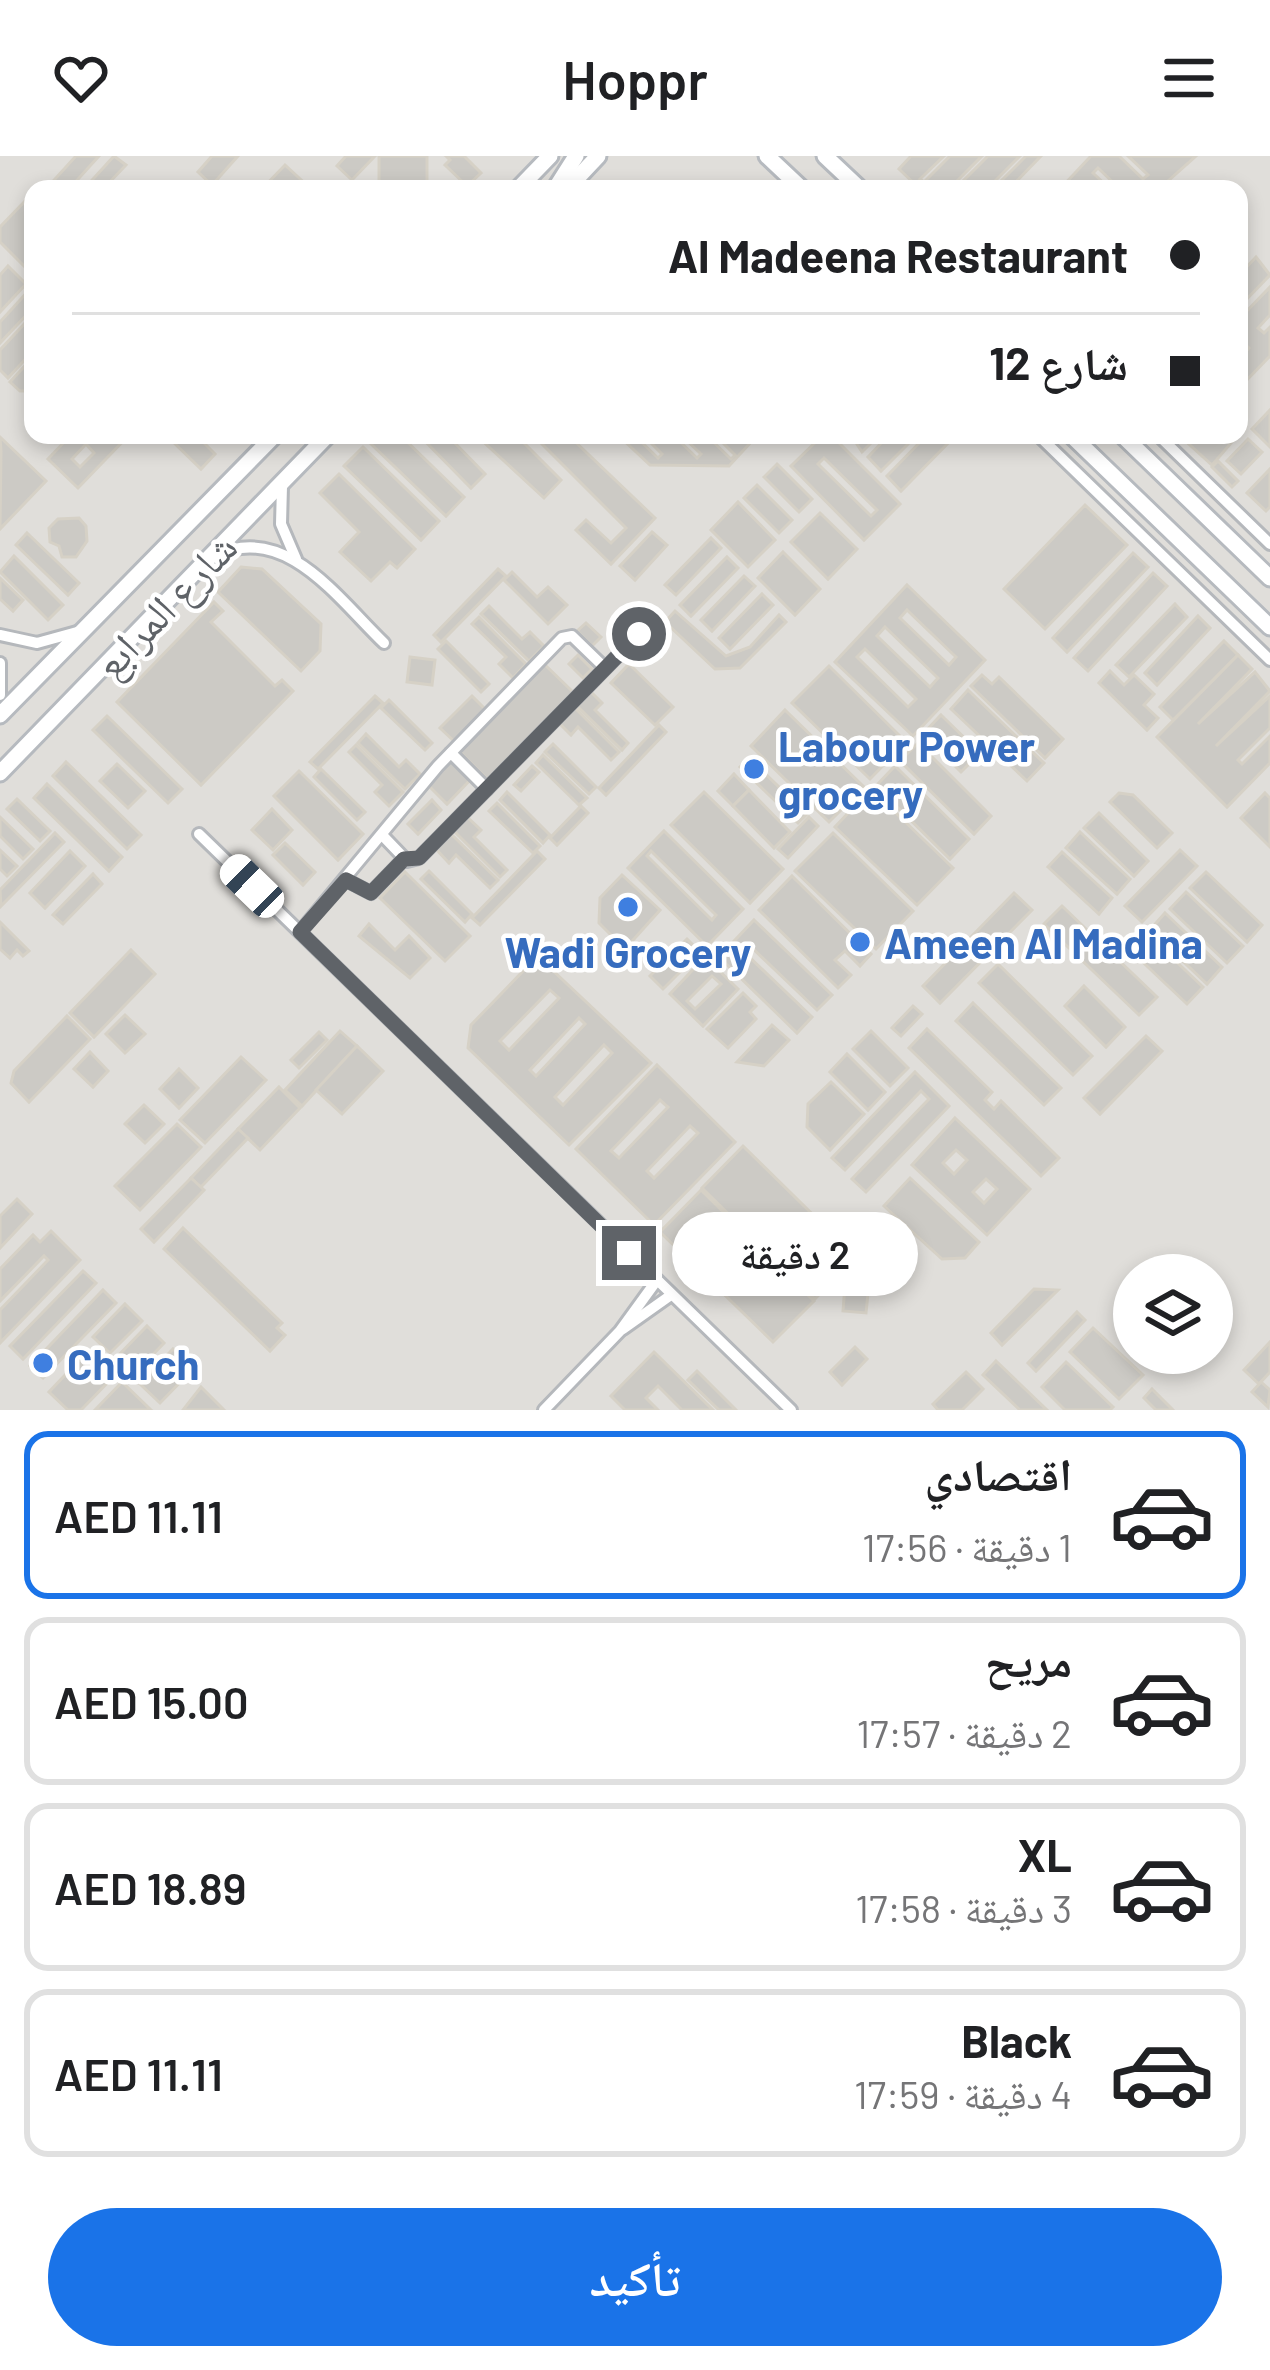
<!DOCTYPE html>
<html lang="ar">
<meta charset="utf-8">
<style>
:root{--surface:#fff;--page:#f2f2f2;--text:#202124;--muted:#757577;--line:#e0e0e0;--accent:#1a73e8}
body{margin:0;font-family:Barlow,"Noto Naskh Arabic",sans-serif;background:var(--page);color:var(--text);direction:rtl;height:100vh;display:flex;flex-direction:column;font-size:45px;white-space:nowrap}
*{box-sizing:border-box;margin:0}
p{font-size:39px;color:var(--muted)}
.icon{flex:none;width:66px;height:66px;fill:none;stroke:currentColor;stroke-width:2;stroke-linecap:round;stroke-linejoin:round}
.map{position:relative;height:1254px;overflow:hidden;direction:ltr}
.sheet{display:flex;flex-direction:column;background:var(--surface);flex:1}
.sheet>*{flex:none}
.hud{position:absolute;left:24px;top:24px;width:1224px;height:264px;border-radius:24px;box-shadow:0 6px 18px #0003;direction:rtl;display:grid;align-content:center;height:264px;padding:0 48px;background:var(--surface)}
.controls{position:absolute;left:1113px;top:1098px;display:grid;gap:24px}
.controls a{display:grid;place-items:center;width:120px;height:120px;border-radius:50%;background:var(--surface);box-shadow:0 6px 18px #0003;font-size:60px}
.end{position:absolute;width:54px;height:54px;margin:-27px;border:15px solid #5f6368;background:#fff;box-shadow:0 0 0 6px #fff}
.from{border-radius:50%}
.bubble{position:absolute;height:84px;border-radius:42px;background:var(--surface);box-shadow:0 6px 18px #0003;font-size:39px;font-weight:600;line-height:84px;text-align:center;direction:rtl}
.car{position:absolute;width:36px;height:72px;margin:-36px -18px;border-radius:15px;box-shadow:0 0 9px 3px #0007;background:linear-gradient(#fff 24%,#345 0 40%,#fff 0 76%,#345 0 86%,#fff 0)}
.hud b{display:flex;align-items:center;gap:42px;height:114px;font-size:45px}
.hud b+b{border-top:3px solid var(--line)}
.hud i{width:30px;height:30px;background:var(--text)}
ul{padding:21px 0 0;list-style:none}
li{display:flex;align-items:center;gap:36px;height:168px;margin:0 24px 18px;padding:0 24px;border:6px solid var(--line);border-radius:24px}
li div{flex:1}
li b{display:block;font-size:45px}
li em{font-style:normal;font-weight:600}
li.selected{border-color:var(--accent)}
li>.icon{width:108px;height:108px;stroke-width:1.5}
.cta{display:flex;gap:24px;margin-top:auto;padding:24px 48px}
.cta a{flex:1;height:138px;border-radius:72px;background:var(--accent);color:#fff;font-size:48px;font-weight:600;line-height:138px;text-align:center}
header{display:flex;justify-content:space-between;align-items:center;height:156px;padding:0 48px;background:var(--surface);font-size:54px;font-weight:600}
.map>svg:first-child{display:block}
.industrial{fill:#e0deda;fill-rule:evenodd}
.building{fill:#cccac5;stroke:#d6d1c6;stroke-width:3;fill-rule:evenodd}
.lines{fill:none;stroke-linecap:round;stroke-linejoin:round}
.street-casing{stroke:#b5b8bc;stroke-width:16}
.secondary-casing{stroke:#b6babf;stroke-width:21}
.street{stroke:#fff;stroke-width:10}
.secondary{stroke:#fff;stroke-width:15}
.route{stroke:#5f6368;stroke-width:15}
.shop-dot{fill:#3f7fe0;stroke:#fff;stroke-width:4.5}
.labels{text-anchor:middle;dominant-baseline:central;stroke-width:9;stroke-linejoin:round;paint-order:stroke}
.street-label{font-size:42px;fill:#5f6368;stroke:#fff}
.shop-label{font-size:42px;font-weight:bold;fill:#366cbe;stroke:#fff;text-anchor:start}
</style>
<header><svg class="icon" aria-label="menu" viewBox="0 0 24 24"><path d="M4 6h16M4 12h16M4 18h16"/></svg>Hoppr<svg class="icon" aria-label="heart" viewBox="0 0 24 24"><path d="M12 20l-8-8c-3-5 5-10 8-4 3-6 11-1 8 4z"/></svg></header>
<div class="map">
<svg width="1270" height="1254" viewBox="0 0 1270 1254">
<rect width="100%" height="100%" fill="#f1efe8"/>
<path class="industrial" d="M0,0H1270V1254H0ZM33,33H1239V279H33ZM1134,1119H1212V1197H1134Z"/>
<g class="building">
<polygon points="76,0 99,0 69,33 46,33"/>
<polygon points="114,0 126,9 103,33 84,33"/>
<polygon points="212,0 238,0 212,29 198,16"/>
<polygon points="346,0 375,0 352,24 337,10"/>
<rect x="379" y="0" width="48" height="33"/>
<polygon points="446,0 464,0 481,17 467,30 445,9 450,4"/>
<polygon points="911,0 944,0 920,23 924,26 950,0 982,0 949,33 920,33 899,13"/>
<polygon points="988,0 1020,0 987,33 955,33"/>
<polygon points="1026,0 1041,0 1009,33 993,33"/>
<polygon points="1091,0 1119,0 1143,23 1148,19 1128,0 1196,0 1159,33 1120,33 1098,12 1093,17 1110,33 1060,33"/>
<polygon points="285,9 311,33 262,33"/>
<polygon points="30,40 33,43 33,119 0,86 0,71"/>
<polygon points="1256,101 1270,119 1239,151 1239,119"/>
<polygon points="8,110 26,128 0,156 0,119"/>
<polygon points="1270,131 1270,159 1258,172 1264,177 1270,171 1270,200 1239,232 1239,203 1249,192 1244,187 1239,192 1239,163"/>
<polygon points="31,132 33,152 0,187 0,166"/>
<polygon points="27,165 33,171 33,195 8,222 0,214 0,194"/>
<polygon points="33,201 33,235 20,235 10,226"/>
<polygon points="1270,254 1270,291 1252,273"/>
<path d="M71,279L108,283L129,279L78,332L48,303ZM86,288L94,297L80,311L72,303Z"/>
<polygon points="166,279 196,279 215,298 201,313"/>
<polygon points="376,279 400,279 464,341 446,360 369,286"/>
<polygon points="419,279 447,279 485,318 471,332"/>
<polygon points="476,279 516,279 561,324 544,342"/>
<polygon points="533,279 568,279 655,362 611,408 576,374 586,364 611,387 626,372"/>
<polygon points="618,279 634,279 658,302 662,298 643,279 673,279 697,302 701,298 681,279 706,279 731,303 735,299 715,279 746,279 752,285 729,310 650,309"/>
<path d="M823,279H831L900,348L864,384L791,310ZM824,302L877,354L871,360L818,308Z"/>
<polygon points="851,279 879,279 862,296"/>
<polygon points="889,279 917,279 881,315 868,301"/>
<polygon points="927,279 956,279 901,335 887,320"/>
<polygon points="1179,279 1207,281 1238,279 1212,309"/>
<polygon points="0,281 46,325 0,373 1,295"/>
<polygon points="1248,283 1262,296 1241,318 1227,305"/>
<polygon points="363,291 439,365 421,384 344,310"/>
<polygon points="1218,305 1238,325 1232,331 1212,311"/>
<polygon points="777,308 812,343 799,356 764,321"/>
<polygon points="1270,313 1270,351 1266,355 1247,337"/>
<polygon points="339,318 415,393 397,412 390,406 371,425 340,396 359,376 320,337"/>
<polygon points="757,329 792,364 779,377 744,342"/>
<polygon points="738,346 775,384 748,411 711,374"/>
<polygon points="1085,349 1127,389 1045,473 1004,433"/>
<polygon points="820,357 857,393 828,423 791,386"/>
<polygon points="79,362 86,370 87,385 76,401 62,401 59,390 50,386 49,372 58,363"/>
<polygon points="652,376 667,389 635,424 620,410"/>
<polygon points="27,377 79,427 68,439 16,389"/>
<polygon points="711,382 721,392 676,439 665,429"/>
<polygon points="783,396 820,433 795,459 758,422"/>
<polygon points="1133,397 1148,411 1067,496 1053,482"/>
<polygon points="14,400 63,449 48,464 0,416"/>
<polygon points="727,401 738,412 691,460 680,449"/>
<polygon points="241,411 262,413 321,468 320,495 301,515 218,436"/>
<polygon points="498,413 506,420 441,486 434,479"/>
<polygon points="512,416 537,441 548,431 567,449 548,468 504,424"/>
<polygon points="1153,417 1167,430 1088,515 1074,502"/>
<polygon points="744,420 755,430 712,475 701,464"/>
<polygon points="0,422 23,444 13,455 0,443"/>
<path d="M907,429L985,504L913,580L835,506ZM907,454L956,501L949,509L900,462ZM885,471L938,522L930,531L877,480ZM865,493L916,543L908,551L857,501Z"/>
<polygon points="762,438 773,449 730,493 719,482"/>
<polygon points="214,446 223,455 211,466 275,530 282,524 293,535 201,629 117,546"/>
<polygon points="1175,448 1187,461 1129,521 1116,509"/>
<polygon points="489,450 522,483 530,476 544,490 529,505 481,458"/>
<polygon points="675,455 726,500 750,491 779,459 786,466 740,512 715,513 665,466"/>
<polygon points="1198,460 1210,472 1157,529 1145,517"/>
<polygon points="479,461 526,508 513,522 499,508 506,501 472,468"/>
<polygon points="586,467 601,481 592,490 577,475"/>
<polygon points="446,485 489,528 481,536 438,493"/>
<polygon points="1224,485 1238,499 1173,564 1160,551"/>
<polygon points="578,499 592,513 583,522 569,508"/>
<polygon points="1238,499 1252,513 1198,568 1255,516 1270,535 1216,590 1270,540 1270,572 1238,604 1242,608 1270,580 1270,607 1227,651 1157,581"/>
<polygon points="410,501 435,504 432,529 407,526"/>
<polygon points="542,506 573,536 488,624 457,593"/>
<polygon points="629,508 673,551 655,569 611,527"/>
<polygon points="829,510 906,586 870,623 792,547"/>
<polygon points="1110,515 1124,529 1134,519 1154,538 1144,549 1158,562 1147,574 1099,527"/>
<polygon points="982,519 992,528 999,521 1063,583 1045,602 971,530"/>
<polygon points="588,533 602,547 595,554 628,587 622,594 574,547"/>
<polygon points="968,534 1044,607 1027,625 951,553"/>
<polygon points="375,540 383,547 318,613 310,606"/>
<polygon points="472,540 486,554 455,586 440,572"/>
<polygon points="389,544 432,587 425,594 381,552"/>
<polygon points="572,549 619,596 611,604 578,571 571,579 557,565"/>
<polygon points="785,554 864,631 829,666 751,590"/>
<polygon points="941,559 980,597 961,616 923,578"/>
<polygon points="107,560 182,633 168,647 93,574"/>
<polygon points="659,569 666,576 606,639 599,632"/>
<polygon points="366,578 399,611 406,604 420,618 405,633 358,587"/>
<polygon points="918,587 991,660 974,678 900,605"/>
<polygon points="553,588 596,631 589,638 545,596"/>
<polygon points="356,589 403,636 389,650 375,636 382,629 349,596"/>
<polygon points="543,599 587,642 579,649 536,607"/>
<polygon points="749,602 807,658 798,667 740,611"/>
<polygon points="451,604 471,623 447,648 427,628"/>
<polygon points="66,606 141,679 127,693 53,620"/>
<polygon points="117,608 145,635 128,652 100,625"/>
<polygon points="532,610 539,616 521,635 514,629"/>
<polygon points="895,610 969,683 950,703 876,630"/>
<polygon points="321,613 365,656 357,664 314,621"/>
<polygon points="299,615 363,678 338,704 274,640"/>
<polygon points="734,618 749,634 733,650 718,635"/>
<polygon points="47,628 122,701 109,715 34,642"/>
<polygon points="871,633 953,712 917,749 835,671"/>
<polygon points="749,634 790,676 774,692 733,650"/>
<polygon points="507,636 550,679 543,687 500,644"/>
<polygon points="704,636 783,713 750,747 671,669"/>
<polygon points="1119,637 1133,639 1172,677 1157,692 1110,646"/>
<polygon points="1265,637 1270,642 1270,691 1241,662"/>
<polygon points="17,643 50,675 40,685 7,653"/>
<polygon points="432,644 441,654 418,678 408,668"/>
<polygon points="497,647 540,690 533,697 489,655"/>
<polygon points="581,650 588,657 557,689 550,682"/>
<polygon points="272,653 292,674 273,694 252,674"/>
<polygon points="1099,657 1148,705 1134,720 1084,672"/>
<polygon points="466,660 481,674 474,681 507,714 500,721 453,674"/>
<polygon points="0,661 33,693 23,703 0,680"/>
<polygon points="809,661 818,670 788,702 778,693"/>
<path d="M664,675L743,753L707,790L628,712ZM651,695L716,759L712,764L647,700Z"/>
<polygon points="1080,676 1130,723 1117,738 1066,692"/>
<polygon points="55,677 64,686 1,750 0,734"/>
<polygon points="450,677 498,724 490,732 456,699 449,707 435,692"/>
<polygon points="833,677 913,755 876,793 795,715"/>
<polygon points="285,687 315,716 303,729 273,699"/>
<polygon points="0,694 17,710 7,720 0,713"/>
<polygon points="1180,694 1197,710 1142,766 1125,750"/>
<polygon points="70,695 85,710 45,752 30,737"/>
<polygon points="537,695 545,703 480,769 472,762"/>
<polygon points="1062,696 1112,742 1099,758 1048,711"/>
<polygon points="429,715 472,758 465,766 421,723"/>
<polygon points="405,716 470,780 445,805 380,742"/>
<polygon points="1206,716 1262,769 1247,786 1190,732"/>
<polygon points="93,718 102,728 63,768 53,759"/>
<polygon points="622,719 660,754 625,793 599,767 600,742"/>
<polygon points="792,720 871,798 860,810 845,795 835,804 851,819 838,832 759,754"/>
<polygon points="1186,736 1243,790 1227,807 1170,753"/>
<polygon points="1014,737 1032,754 940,847 923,830"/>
<polygon points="1062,750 1157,841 1139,859 1044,768"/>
<polygon points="1165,757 1222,811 1207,828 1150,774"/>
<polygon points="754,764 832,839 817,854 748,788 742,794 812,861 797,877 719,801"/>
<polygon points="0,766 29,795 23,800 17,794 10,802 0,793"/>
<polygon points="369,768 395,794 409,780 430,802 410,822 359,780"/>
<polygon points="1146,777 1203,831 1187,848 1130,794"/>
<polygon points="687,783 700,796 663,833 650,820"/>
<polygon points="131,794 155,818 94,881 70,857"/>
<path d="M705,801L738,833L703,870L670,838ZM712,820L721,828L695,853L687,845Z"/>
<polygon points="998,808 1092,900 1073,919 979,827"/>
<path d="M548,810L651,907L569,989L468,892L471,869L526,812ZM550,834L559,842L509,894L500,885ZM579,862L585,868L536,920L530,914ZM604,889L612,897L563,949L555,941Z"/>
<polygon points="1084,830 1125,871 1106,891 1065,850"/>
<polygon points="743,837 756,850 750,856 756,863 728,892 707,873"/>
<polygon points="973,847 1061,932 1044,949 956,865"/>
<polygon points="913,850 922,858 901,880 892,872"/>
<polygon points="125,859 145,878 125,897 106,878"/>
<polygon points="67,860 90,883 29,946 11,927 14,915"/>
<polygon points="772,869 789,884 764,910 737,906"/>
<polygon points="927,873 992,936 985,944 994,953 1001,945 1059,1002 1041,1020 909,892"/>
<polygon points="340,875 357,890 302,950 285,934"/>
<polygon points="871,875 908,912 890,930 853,893"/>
<polygon points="319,876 327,884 299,912 291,904"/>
<polygon points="1146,880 1162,895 1100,958 1084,942"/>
<polygon points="357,890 383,915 342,958 316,934"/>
<polygon points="90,896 108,915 93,931 74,913"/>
<polygon points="847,898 885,936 868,954 830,916"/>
<polygon points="241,901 266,924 205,987 180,964"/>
<path d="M657,909L735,986L654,1069L576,993ZM660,944L668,951L619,1002L611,995ZM690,970L698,977L654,1022L647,1015Z"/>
<polygon points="179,913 198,932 179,952 160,933"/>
<polygon points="915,916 949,950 866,1036 852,1023 929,943 921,935 845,1014 832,1002"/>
<polygon points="831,926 864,958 830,994 807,971 808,948"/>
<polygon points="279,931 300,952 260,994 238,973"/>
<polygon points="144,949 164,968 145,987 125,968"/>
<path d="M955,962L1030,1033L987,1079L912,1009ZM956,994L967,1004L954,1018L943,1007ZM986,1023L997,1033L984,1047L973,1036Z"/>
<polygon points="177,968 201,991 140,1054 115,1030"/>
<polygon points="238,973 248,982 201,1031 191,1022"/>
<polygon points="743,990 856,1101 815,1143 702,1032"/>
<polygon points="191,1022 204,1034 154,1086 141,1073"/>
<polygon points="910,1022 979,1086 965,1102 942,1103 884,1050"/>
<polygon points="701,1034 814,1145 773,1186 660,1076"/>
<polygon points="17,1043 32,1058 0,1092 0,1060"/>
<polygon points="183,1072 282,1167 277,1172 285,1179 270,1195 164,1093"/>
<polygon points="51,1075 80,1104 0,1187 0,1154 48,1104 44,1100 0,1145 0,1113 33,1079 40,1086"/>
<polygon points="83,1115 96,1127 23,1203 10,1190"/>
<polygon points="846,1116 870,1118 866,1157 843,1155"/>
<polygon points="1034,1133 1058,1134 1002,1189 991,1177"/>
<polygon points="103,1134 116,1147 43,1222 30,1210"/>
<polygon points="125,1148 142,1165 110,1197 93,1181"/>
<polygon points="1077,1156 1085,1164 1036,1215 1028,1207"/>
<polygon points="147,1170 164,1187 132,1220 115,1203"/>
<polygon points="1093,1172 1143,1219 1119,1243 1070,1196"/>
<polygon points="1270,1186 1270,1216 1259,1228 1244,1214"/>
<polygon points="855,1191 867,1203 842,1229 830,1216"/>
<polygon points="173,1193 193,1213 160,1247 140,1228"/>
<polygon points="88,1195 114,1220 81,1254 68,1254 49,1236"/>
<polygon points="654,1196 713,1254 682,1254 658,1230 646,1242 658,1254 625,1254 611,1240"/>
<polygon points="996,1205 1047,1254 1020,1254 983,1219"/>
<polygon points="1066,1206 1113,1251 1110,1254 1065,1254 1042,1231"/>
<polygon points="697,1215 736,1254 719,1254 688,1224"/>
<polygon points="966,1216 983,1233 962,1254 938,1254 933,1248"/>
<polygon points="122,1226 151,1254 95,1254"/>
<polygon points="1261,1226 1270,1234 1268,1251 1252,1236"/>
<polygon points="201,1231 224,1254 183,1254"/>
<polygon points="1152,1233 1173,1254 1156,1254 1144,1242"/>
</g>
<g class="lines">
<g class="street-casing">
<g id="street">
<polyline points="1038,279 1270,504"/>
<polyline points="1158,279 1270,388"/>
<polyline points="282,330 281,368 296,403"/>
<path d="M215,400C285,365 339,444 384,487"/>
<polyline points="0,479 37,487 77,476"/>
<polyline points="0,507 0,539"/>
<polyline points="451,597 487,633"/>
<polyline points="199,678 791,1254"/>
<polyline points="383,680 407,705 419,702 639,478"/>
<polyline points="346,724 371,737 404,703"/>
<polyline points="300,776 438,610 562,482 572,480 605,512"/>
<polyline points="623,1173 671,1139"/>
<polyline points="544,1254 620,1175 657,1124"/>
</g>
</g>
<g class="secondary-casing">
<g id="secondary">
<polyline points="767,0 802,33"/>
<polyline points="825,0 860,33"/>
<polyline points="518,33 550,0"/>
<polyline points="555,33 576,0"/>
<polyline points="567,33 598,0"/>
<polyline points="1071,279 1270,471"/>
<polyline points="1122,279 1270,422"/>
<polyline points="0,559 275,279"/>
<polyline points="0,617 328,279"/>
</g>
</g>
<use href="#street" class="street"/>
<use href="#secondary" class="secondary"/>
</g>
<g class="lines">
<polyline class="route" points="629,1097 300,776 346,724 371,737 404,703 419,702 639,478"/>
</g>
<g class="shop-dot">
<circle cx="754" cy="613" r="12"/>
<circle cx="628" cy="751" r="12"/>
<circle cx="860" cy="786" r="12"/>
<circle cx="43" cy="1207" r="12"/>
</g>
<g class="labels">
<g class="street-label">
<text transform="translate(164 448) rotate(-46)">شارع المرابع</text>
</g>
<g class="shop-label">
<text x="778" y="589">Labour Power<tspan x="778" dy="48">grocery</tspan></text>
<text x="884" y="786">Ameen Al Madina</text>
<text x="628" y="795" text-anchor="middle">Wadi Grocery</text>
<text x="67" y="1207">Church</text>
</g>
</g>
</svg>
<div class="controls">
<a><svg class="icon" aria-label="layers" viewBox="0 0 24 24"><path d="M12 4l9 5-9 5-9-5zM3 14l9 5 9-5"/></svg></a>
</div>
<i class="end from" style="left:639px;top:478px"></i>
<i class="end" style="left:629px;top:1097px"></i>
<div class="bubble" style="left:672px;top:1056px;width:246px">2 دقيقة</div>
<i class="car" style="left:252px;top:730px;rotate:314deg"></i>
<div class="hud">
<b><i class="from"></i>Al Madeena Restaurant</b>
<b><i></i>شارع 12</b>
</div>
</div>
<section class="sheet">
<ul>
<li class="selected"><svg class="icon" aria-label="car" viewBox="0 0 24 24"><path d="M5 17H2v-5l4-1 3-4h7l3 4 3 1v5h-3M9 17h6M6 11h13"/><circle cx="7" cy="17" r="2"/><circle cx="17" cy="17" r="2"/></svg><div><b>اقتصادي</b><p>1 دقيقة · 17:56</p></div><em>AED 11.11</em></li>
<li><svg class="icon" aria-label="car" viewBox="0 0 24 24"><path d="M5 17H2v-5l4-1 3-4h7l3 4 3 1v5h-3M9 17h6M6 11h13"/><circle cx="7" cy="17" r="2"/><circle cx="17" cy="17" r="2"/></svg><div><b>مريح</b><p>2 دقيقة · 17:57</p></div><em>AED 15.00</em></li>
<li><svg class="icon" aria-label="car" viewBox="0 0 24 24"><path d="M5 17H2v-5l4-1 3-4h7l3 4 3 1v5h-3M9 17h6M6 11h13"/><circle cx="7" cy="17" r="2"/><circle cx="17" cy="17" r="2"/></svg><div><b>XL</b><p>3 دقيقة · 17:58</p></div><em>AED 18.89</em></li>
<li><svg class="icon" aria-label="car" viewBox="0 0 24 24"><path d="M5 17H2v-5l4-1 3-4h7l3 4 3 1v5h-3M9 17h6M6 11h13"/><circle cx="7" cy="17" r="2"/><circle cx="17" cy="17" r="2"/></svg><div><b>Black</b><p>4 دقيقة · 17:59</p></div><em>AED 11.11</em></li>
</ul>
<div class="cta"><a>تأكيد</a></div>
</section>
